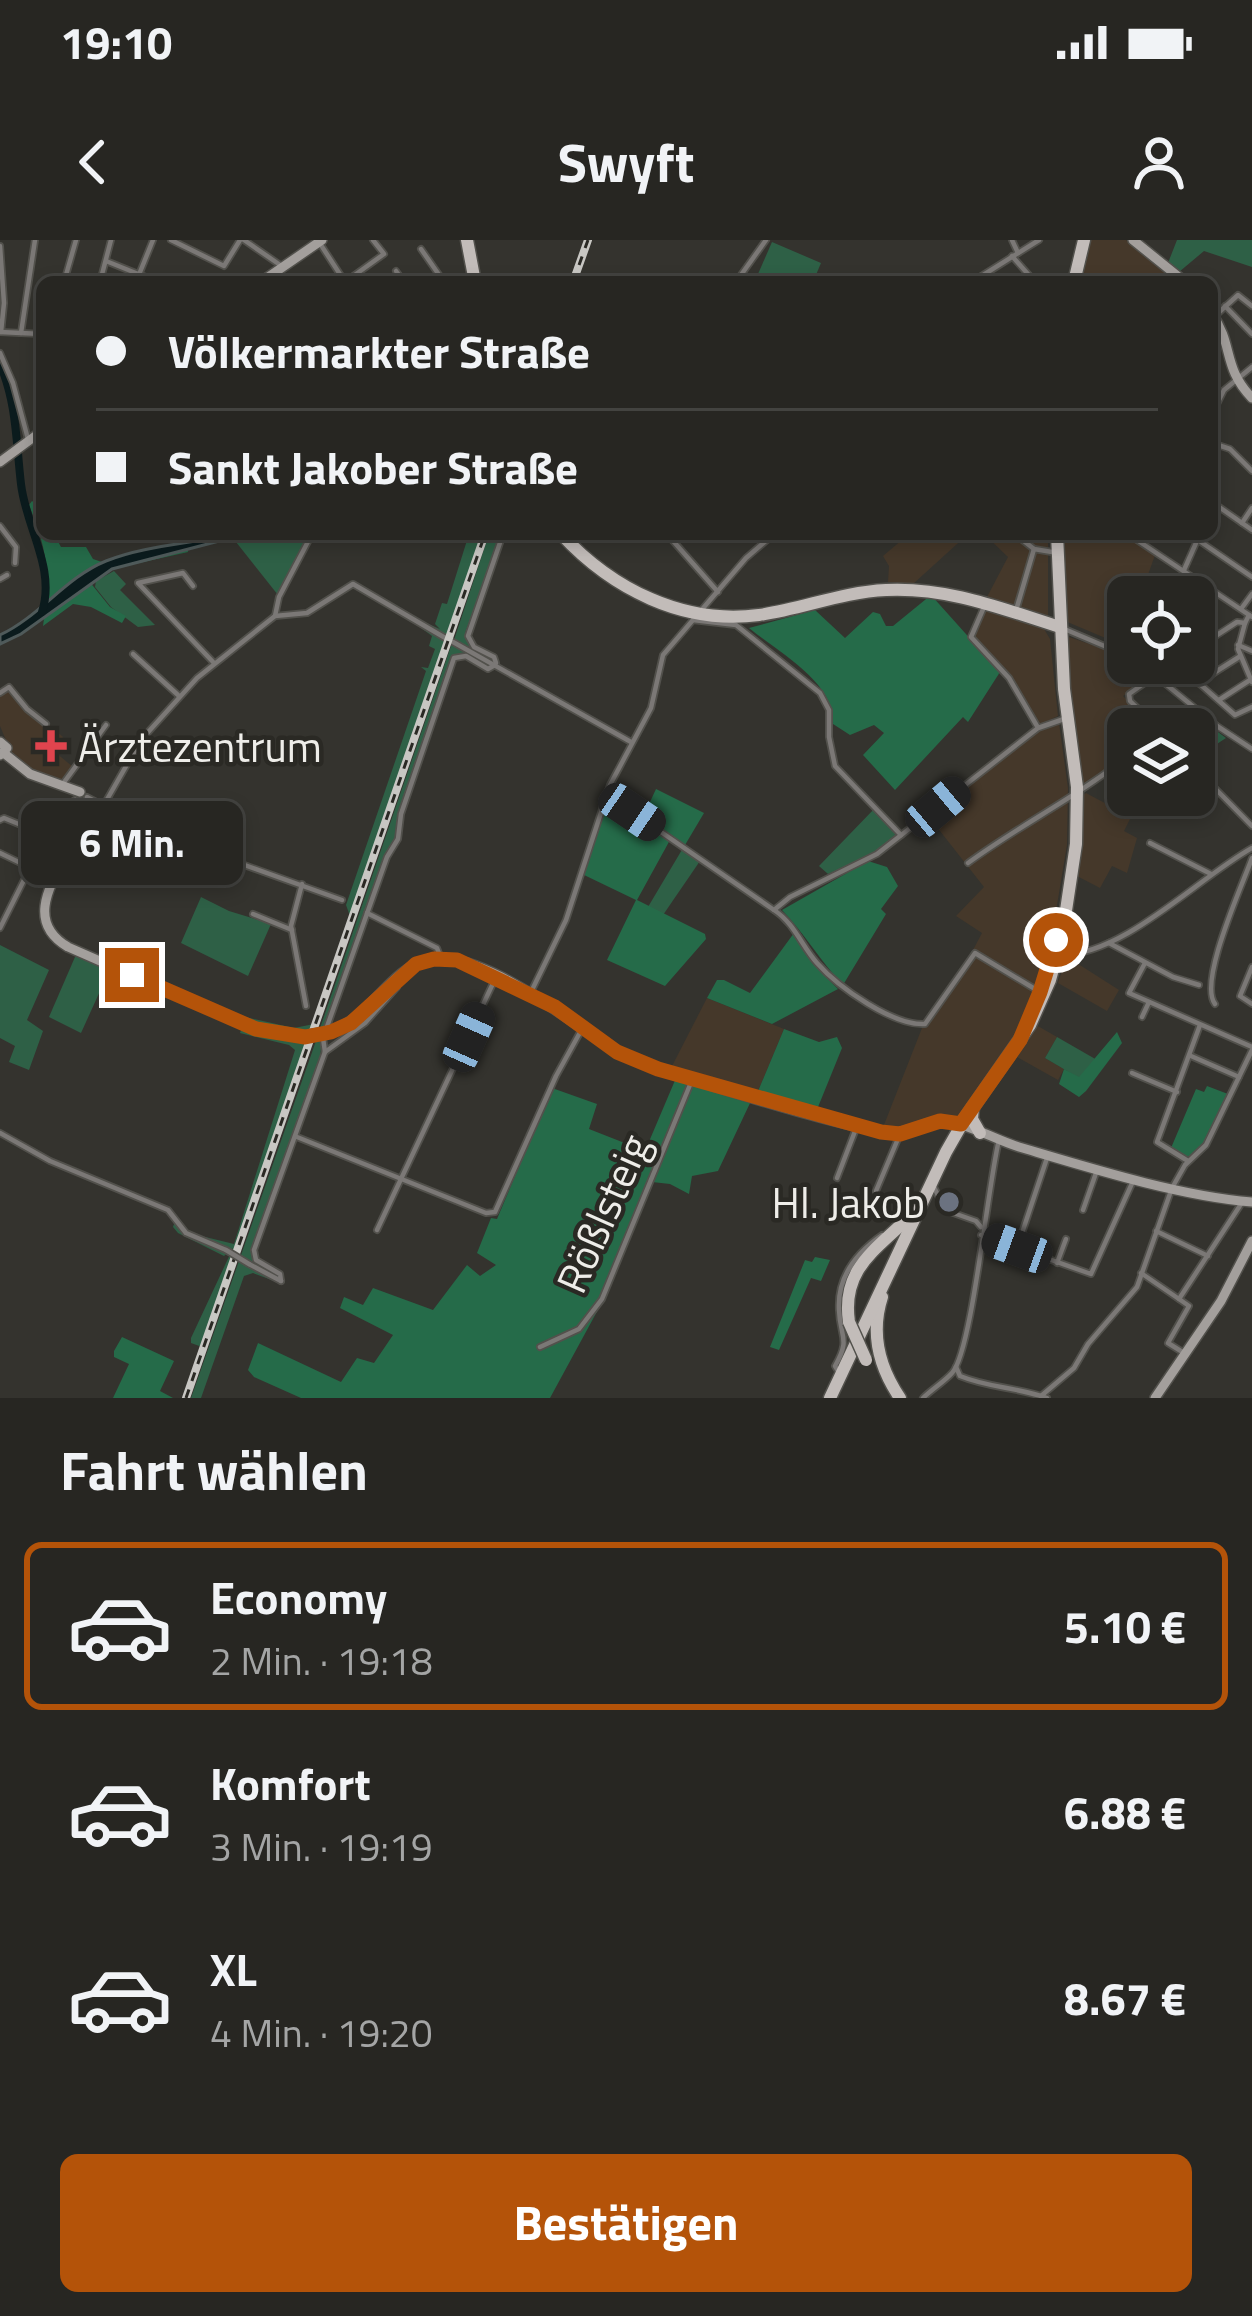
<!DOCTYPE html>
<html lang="de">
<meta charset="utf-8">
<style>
:root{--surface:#272622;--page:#2f2e2a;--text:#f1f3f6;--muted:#a4a5a5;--line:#434340;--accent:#b45309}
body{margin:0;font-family:"Titillium Web",sans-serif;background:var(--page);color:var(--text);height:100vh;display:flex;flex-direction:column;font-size:45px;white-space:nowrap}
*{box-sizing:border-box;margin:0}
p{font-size:39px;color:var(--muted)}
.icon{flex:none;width:66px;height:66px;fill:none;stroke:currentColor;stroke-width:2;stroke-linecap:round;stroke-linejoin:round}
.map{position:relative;height:1158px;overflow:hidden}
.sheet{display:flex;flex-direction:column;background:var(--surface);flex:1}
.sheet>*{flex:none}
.top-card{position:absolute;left:36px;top:36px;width:1182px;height:264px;border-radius:18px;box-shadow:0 6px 18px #0003,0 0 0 3px var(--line);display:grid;align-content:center;height:264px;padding:0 60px;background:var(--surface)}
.buttons{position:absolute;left:1107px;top:336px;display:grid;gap:24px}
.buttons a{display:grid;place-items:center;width:108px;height:108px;border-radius:18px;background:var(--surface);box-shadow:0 6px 18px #0003,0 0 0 3px var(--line);font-size:60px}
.end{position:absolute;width:54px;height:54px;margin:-27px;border:15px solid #b45309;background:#fff;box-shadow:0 0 0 6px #fff}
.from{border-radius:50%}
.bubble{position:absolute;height:84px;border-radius:18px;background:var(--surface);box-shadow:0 6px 18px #0003,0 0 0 3px var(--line);font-size:39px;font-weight:700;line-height:84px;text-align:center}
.car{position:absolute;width:36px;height:72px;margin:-36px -18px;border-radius:15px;box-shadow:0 0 9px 3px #0007;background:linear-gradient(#222 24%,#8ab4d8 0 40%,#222 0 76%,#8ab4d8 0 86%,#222 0)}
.top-card b{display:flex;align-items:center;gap:42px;height:114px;font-size:45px}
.top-card b+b{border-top:3px solid var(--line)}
.top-card i{width:30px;height:30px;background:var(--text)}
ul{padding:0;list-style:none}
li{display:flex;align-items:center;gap:36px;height:168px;margin:0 24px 18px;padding:0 36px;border:6px solid transparent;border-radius:18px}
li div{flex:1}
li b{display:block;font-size:45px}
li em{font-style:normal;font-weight:700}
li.current{border-color:var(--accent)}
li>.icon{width:108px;height:108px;stroke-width:1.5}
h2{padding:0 60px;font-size:54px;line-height:144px}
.primary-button{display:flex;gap:24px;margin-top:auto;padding:24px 60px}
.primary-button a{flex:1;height:138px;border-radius:18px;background:var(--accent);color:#fff;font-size:48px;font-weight:700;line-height:138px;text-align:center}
.status{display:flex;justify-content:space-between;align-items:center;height:84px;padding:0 60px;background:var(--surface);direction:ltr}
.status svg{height:33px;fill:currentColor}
header{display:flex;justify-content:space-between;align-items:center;height:156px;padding:0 60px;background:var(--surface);font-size:54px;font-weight:700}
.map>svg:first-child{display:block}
.commercial{fill:#45382a}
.green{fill:#2e6046}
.forest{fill:#256b49}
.water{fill:#0b1b1d;stroke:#4f5a5a;stroke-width:3}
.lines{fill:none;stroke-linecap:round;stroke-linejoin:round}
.river{stroke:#0b1b1d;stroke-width:8}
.street-casing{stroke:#52514c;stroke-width:8}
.secondary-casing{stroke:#52514c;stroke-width:12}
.primary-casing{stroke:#52514c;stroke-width:15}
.street{stroke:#7b7876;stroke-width:4.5}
.secondary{stroke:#a39f9c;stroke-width:9}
.primary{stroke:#c2bcb9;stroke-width:12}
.rail-casing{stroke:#c8c7c3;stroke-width:8}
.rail{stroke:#2a2924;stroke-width:3;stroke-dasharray:9;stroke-linecap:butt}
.street-bridge-casing{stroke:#52514c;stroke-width:8;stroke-linecap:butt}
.secondary-bridge-casing{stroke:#52514c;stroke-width:12;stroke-linecap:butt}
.primary-bridge-casing{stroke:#52514c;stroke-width:15;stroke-linecap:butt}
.street-bridge{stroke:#7b7876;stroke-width:4.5}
.secondary-bridge{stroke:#a39f9c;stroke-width:9}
.primary-bridge{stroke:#c2bcb9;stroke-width:12}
.route{stroke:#b45309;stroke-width:15}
.health-dot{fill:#e0444e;stroke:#2a2924;stroke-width:4.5}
.worship-dot{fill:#6b7280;stroke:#2a2924;stroke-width:4.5}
.labels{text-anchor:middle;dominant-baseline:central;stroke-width:9;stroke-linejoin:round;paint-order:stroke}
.poi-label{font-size:42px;fill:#eeede9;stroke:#2a2924;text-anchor:start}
.street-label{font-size:42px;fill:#eeede9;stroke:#2a2924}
</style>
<div class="status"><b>19:10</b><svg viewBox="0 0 49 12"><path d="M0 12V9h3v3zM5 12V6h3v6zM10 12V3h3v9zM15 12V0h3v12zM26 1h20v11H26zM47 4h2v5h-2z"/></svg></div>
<header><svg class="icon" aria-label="back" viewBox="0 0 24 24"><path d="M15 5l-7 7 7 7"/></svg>Swyft<svg class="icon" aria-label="person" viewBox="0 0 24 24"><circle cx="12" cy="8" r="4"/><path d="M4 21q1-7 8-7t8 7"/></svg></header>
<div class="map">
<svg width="1252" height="1158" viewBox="0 0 1252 1158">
<rect width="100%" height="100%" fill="#34332e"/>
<g class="commercial">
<polygon points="1088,0 1126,0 1180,42 1078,42"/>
<polygon points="909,294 968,294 913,344 888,342 889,326 883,316"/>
<polygon points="984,294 1048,294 1048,376 987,357 1008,317"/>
<polygon points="1061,294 1125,294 1155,315 1140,357 1128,357 1128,389 1122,405 1065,381"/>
<polygon points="987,366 1044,389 1050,399 1058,476 1039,485 1010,436 973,397"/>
<polygon points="1066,396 1110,411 1151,435 1123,456 1156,489 1128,489 1128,512 1086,546 1081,544 1072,477"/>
<polygon points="13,446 27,465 63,497 55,512 73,527 62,540 22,525 11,512 0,486 0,456"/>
<polygon points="1059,483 1068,548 1067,605 1052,695 1037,749 973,710 982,693 956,676 984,647 929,577 1040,490"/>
<polygon points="1086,553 1131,577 1124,591 1137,598 1127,633 1112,626 1100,648 1075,635 1081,557"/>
<polygon points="976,716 1035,752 1019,791 961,876 935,878 909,889 882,890 922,788 971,717"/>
<polygon points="1072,720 1119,750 1107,771 1058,743 1065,721"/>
<polygon points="707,758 784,789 756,856 670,830"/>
<polygon points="1036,785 1057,797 1045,818 1064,829 1058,840 1017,817"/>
</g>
<g class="green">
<polygon points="1177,0 1252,0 1252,27 1204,11 1179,32 1168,23"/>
<polygon points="772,2 821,23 813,42 775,42 758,34"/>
<polygon points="257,294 310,294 278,355 236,302"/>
<polygon points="469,294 483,294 448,397 417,379 440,389 435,384 442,363 447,364"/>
<polygon points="489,294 502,294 465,393 471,406 493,417 492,422 454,400"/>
<polygon points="114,331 126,344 120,350 155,385 138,387 111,367 95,347 96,341"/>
<polygon points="413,382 447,400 313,793 298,794 244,780 245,777 294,788 314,784 350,676 346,665 426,431 421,427 428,428 435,409 429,406 432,396"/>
<polygon points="452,403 492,427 487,428 468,415 455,416 400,571 397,599 390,608 324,790 319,791"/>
<polygon points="1190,471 1226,498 1194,519 1194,489 1164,489"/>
<path d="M875,568L897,593C883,615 852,624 828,634L819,626Z"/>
<polygon points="85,592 128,609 116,634 73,619"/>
<polygon points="683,608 700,621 663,675 648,667"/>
<polygon points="201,657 229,671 271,684 248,736 181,703"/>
<polygon points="0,705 49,730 27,780 43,791 29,830 9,822 15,806 0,798"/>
<polygon points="75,717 82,717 110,729 81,793 49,777"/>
<polygon points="243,785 310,799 202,1107 191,1103 191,1098 233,1008 224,1016 178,993 173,987 175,981 184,991 178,977 169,969 189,993 234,1004 295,810 289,805 240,793"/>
<polygon points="322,797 320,820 252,1011 257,1023 279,1034 277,1042 253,1033 244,1036 201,1158 191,1158 317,798"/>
<polygon points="1057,797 1097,820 1079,838 1045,818"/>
</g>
<g class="forest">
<path d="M32,261L42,269V294H54L61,307H86L93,319L102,322L186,302L188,312L112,329L89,341L110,367L126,376L122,383L91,367L73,364L43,386C51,336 48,312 29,265Z"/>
<path d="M931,355L1000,432L968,482L963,477L895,550L863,515L884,493L874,485L850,495L833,484C835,442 779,413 749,388L815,370L845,398L873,372L880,374L886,386H893Z"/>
<polygon points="656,549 704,573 685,605 643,577"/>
<polygon points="607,560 670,600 637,660 705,694 706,699 665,746 607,720 636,660 582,634"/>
<path d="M868,621L887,627L898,646L881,669L886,674L843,745C820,721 805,694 782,670Z"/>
<polygon points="794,693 813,724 838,749 772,784 707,758 717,740 724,740 750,753"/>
<polygon points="784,789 819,802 837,797 842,808 816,872 756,856"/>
<polygon points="1117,792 1122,803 1086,851 1079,857 1059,844 1064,829 1079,837"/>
<polygon points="676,838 751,861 718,931 692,936 689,954 670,944 652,942 606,1055 550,1158 301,1158 254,1137 248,1130 258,1103 341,1142 357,1118 374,1123 393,1095 340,1068 344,1057 363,1065 373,1048 433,1070 467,1025 480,1036 496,1025 477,1013 491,978 497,979 552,848 597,864 589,889 645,911"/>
<polygon points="1207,846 1228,854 1204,905 1189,918 1171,908 1196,849 1204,852"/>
<polygon points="815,1017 830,1020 821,1041 811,1038 779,1110 770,1107 805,1020 812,1022"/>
<polygon points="122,1097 174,1121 160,1151 173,1158 113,1158 129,1124 114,1117 114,1111"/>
</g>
<path class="water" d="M233,294H246L112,329L21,394L0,404V395C39,377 66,337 106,321C146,305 192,304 233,294Z"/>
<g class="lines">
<path class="river" d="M0,124C17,164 16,202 21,244C26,288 56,328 42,372"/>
<g class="street-casing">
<g id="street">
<polyline points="171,0 224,26 240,0"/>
<polyline points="244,0 283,27"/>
<polyline points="1012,0 1018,13"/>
<polyline points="319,2 345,42 384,14 373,0"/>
<polyline points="0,6 4,63 1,92"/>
<polyline points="421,9 444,42"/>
<polyline points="1012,16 1035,42"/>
<polyline points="106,21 158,42"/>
<polyline points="396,31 404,42"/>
<polyline points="64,42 76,0"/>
<polyline points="100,42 111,0"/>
<polyline points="136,42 153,0"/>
<polyline points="736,42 766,0"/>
<polyline points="972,42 1039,0"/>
<polyline points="1225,66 1252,94"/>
<polyline points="1216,75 1238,55 1252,66"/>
<polyline points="0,92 42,94"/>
<polyline points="21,93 35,0"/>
<polyline points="0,113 13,143 28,199"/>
<polyline points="1212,174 1224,150 1252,127"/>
<polyline points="1212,203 1230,209 1252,231"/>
<polyline points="1212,262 1252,290"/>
<polyline points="1242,283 1252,268"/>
<polyline points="0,286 16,307 15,323"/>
<polyline points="667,294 718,352"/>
<polyline points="1015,294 1034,309 1058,313"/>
<polyline points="1128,294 1252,377"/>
<polyline points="1198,300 1252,337"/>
<polyline points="1184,330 1200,294"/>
<polyline points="0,339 7,335"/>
<polyline points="193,346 183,333 138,343 214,423"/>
<polyline points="984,367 971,397 1009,438 1037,486"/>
<polyline points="1017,367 1034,309"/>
<polyline points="1241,369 1252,354"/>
<polyline points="275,376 279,357 312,294"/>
<polyline points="693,380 736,385 820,453 829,470 829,497 835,526 901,595"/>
<polyline points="1245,383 1238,409 1252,442"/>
<polyline points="1062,388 1128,416"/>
<polyline points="453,402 631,502"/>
<polyline points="1238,405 1252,411"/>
<polyline points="1194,410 1237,382 1245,383 1249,375"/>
<polyline points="133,414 178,455"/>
<polyline points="496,423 494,417 474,407 468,396 503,294"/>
<polyline points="1140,423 1217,486 1252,509"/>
<polyline points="1176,423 1235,475 1252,467"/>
<polyline points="1198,443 1239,417"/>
<polyline points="0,453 9,447 27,469 46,484"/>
<polyline points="1219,460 1250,440"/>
<polyline points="1159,489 1130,461 1129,454 1173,423"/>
<polyline points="1194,527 1252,586"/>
<polyline points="62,545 106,485"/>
<polyline points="87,557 155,593 342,660"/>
<polyline points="105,563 141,500 197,438 275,376 307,373 353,344 447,399"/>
<polyline points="632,572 774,670 790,657 877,614 1038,488 1064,479"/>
<polyline points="0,580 4,578 48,596"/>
<polyline points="1150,603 1211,634"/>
<polyline points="0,613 31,628"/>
<path d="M968,623C1020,585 1077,557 1128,516"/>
<polyline points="302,644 291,686 306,766"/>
<path d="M774,670C795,684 801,705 817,723C838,747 893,786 925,784L975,713L1040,752"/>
<polyline points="367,673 437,708 441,719"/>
<polyline points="253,674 292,690"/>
<polyline points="0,688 57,574 75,560"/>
<polyline points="1109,703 1173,737 1199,745"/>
<path d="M1061,715C1124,715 1198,638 1252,608"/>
<polyline points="1145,723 1129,753 1252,807"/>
<polyline points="1252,727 1240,756 1252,764"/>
<polyline points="531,752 566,680 610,545 651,468 663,415 746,318 774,294"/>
<path d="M1215,764C1198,742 1242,646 1252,618"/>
<polyline points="1142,777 1149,762"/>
<polyline points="325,812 365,783 397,747 396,739"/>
<polyline points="1191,816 1239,837"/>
<polyline points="1132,833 1177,852"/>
<polyline points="0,893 50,921 168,970 186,993 226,1010"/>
<polyline points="297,897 486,973 495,972 556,836 583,787"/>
<polyline points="1188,921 1157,902 1200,785"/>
<polyline points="837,938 857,886"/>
<polyline points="934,947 945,970 976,981 981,987"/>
<polyline points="876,951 900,894"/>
<polyline points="1083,970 1096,933"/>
<polyline points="377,990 496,737"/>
<polyline points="1156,991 1208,1016"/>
<polyline points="981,995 1091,1034 1134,939"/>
<polyline points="1018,1005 1048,915"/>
<polyline points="1057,1023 1066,999"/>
<polyline points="249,1024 281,1041"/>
<polyline points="1141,1033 1179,1059"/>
<polyline points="281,1041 280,1034 256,1020 254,1010 325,812 323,798 387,617 398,599 401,574 454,418 466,416 488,429 495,425"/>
<polyline points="540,1107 579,1089 602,1059 692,840"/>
<polyline points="1184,1113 1168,1103 1189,1066 1179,1059 1243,961"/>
<path d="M956,1127L960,1136C989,1148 1017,1147 1047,1158"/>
<path d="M838,1131L835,1126C851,1098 840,1098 839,1070C837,1037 856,1013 882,995"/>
<polyline points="1041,1156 1074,1128 1088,1104 1137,1047 1172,948 1185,925 1206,905 1252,810"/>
<path d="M923,1158C932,1149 944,1142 952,1133C972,1112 988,943 999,900"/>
</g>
</g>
<g class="secondary-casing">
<g id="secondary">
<polyline points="1133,0 1185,42"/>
<polyline points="261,42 322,0"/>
<path d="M1212,74C1234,105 1222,127 1252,158"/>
<polyline points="0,222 42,191"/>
<polyline points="0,502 7,508 0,515"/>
<polyline points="5,514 30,534 80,552"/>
<path d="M85,563C85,610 7,671 68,707L246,785L297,797"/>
<path d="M333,791C372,775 390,730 427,720C485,707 575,788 623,814C649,829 681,836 710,845C768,863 827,881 888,893C910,895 928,878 950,882C973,886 996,900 1019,907C1090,928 1179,956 1252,962"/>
<polyline points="1155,1158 1221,1061 1252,1001"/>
</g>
</g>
<g class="primary-casing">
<g id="primary">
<polyline points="467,0 475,42"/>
<polyline points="1074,42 1084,0"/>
<path d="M561,294C612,349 683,385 759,375C802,369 842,352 886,350C947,347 1000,368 1057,386"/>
<polyline points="973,867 972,879 980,893"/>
<path d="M882,1057C870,1094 879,1127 900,1158"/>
<path d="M849,1082C841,1027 878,1009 911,975"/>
<polyline points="830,1158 946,912 966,877 1030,785 1050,740 1062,697 1076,604 1077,547 1064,449 1057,294"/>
</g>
</g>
<use href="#street" class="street"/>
<use href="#secondary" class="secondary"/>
<use href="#primary" class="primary"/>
<g class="rail-casing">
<g id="rail">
<polyline points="573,42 588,0"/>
<polyline points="186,1158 485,294"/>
</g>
</g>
<use href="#rail" class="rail"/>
<g class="street-bridge-casing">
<polyline id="street-bridge" points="226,1010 249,1024"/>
</g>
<g class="secondary-bridge-casing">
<polyline id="secondary-bridge" points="297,797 333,791"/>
</g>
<g class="primary-bridge-casing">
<polyline id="primary-bridge" points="849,1082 866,1120"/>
</g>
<use href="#street-bridge" class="street-bridge"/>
<use href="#secondary-bridge" class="secondary-bridge"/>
<use href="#primary-bridge" class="primary-bridge"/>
</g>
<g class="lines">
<polyline class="route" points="132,735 256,789 305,797 331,792 351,783 416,724 434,719 457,720 555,767 617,812 658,829 881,892 900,894 940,881 961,884 1020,800 1040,752 1056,700"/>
</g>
<path class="health-dot" d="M45 488h12v12h12v12h-12v12h-12v-12h-12v-12h12z"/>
<circle class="worship-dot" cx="949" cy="962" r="12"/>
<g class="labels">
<g class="poi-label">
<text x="78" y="506">Ärztezentrum</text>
<text x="925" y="962" text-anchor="end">Hl. Jakob</text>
</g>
<g class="street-label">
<text transform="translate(602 973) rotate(-66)">Rößlsteig</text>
</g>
</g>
</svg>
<div class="buttons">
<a><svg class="icon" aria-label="locate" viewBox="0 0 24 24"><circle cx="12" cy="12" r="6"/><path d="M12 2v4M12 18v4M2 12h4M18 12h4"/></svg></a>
<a><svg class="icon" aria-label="layers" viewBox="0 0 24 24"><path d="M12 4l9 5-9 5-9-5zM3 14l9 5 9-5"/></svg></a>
</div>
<i class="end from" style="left:1056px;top:700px"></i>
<i class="end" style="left:132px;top:735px"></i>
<div class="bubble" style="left:21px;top:561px;width:222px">6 Min.</div>
<i class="car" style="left:938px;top:567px;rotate:50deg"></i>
<i class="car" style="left:632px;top:572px;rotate:124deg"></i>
<i class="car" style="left:469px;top:797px;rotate:24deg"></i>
<i class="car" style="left:1017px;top:1008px;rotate:290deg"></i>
<div class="top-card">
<b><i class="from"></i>Völkermarkter Straße</b>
<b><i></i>Sankt Jakober Straße</b>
</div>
</div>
<section class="sheet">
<h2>Fahrt wählen</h2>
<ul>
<li class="current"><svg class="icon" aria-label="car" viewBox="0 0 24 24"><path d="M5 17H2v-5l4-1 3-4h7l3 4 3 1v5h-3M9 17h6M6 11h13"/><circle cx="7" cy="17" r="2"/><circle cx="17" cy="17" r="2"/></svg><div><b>Economy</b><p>2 Min. · 19:18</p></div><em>5.10 €</em></li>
<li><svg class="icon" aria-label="car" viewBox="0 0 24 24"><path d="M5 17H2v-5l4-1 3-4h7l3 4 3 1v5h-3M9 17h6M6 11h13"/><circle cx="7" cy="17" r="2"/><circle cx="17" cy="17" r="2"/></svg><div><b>Komfort</b><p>3 Min. · 19:19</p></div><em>6.88 €</em></li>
<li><svg class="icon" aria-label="car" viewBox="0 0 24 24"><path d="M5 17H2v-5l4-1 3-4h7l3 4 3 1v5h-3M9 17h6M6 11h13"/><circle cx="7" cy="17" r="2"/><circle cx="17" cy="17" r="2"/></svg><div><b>XL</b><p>4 Min. · 19:20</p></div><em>8.67 €</em></li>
</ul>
<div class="primary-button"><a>Bestätigen</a></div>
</section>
